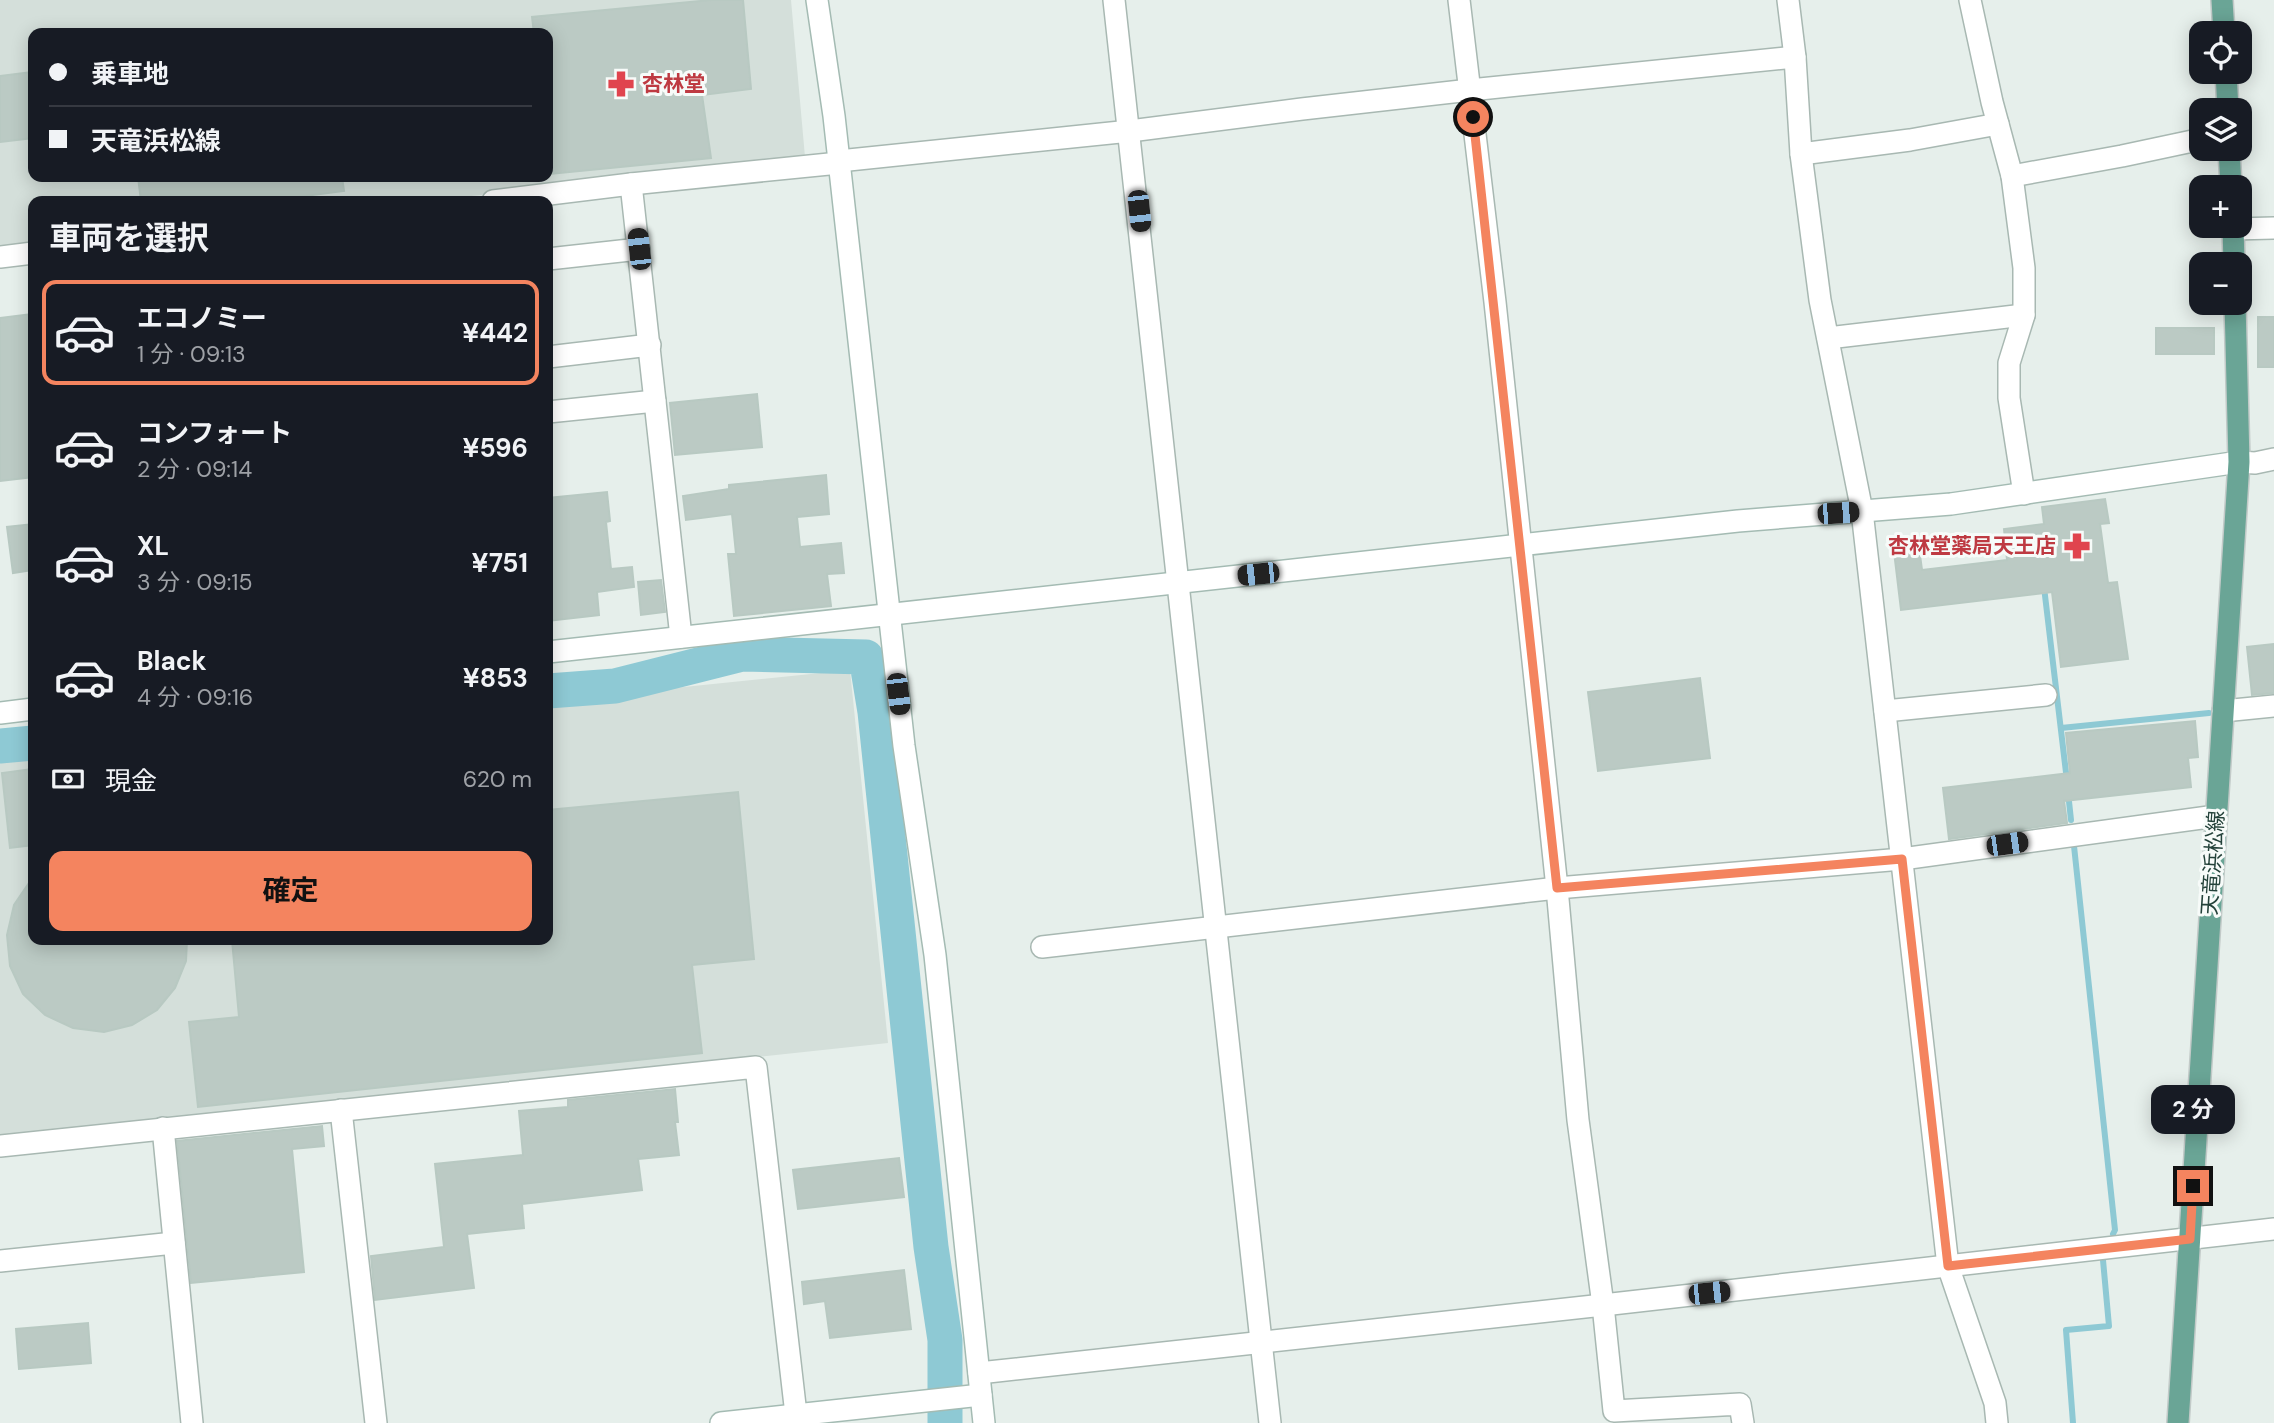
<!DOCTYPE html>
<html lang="ja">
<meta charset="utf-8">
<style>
:root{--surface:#171b24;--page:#242831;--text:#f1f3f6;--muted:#9ea1a6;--line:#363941;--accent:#f4845f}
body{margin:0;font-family:"DM Sans","Noto Sans JP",sans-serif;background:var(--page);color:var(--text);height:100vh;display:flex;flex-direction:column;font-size:26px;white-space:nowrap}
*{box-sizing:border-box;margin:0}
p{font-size:23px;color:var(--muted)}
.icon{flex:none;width:38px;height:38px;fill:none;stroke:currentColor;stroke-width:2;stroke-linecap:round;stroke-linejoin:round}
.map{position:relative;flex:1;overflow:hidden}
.panel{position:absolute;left:28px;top:196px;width:525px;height:749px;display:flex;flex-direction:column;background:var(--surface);border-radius:14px;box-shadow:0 4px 18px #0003}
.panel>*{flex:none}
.banner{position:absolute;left:28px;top:28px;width:525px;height:154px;border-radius:14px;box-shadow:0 4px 18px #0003;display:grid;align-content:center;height:154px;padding:0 21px;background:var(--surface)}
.controls{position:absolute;left:2189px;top:21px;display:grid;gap:14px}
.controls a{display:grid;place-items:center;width:63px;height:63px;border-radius:14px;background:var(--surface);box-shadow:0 4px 18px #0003;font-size:35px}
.end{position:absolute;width:32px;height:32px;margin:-16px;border:9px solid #f4845f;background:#111;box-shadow:0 0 0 4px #111}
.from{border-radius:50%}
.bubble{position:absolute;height:49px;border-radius:14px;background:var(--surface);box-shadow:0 4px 18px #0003;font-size:23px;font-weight:700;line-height:49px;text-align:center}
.car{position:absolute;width:21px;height:42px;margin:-21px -10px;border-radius:9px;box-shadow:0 0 5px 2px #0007;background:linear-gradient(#222 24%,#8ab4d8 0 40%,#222 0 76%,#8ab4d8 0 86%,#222 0)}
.banner b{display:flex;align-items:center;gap:24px;height:66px;font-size:26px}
.banner b+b{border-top:2px solid var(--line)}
.banner i{width:18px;height:18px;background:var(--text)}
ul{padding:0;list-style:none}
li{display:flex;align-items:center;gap:21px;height:105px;margin:0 14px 10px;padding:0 7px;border:4px solid transparent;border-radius:14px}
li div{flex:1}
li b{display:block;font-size:26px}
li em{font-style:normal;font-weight:700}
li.selected{border-color:var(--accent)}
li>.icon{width:63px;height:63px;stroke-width:1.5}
h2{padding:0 21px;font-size:32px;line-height:84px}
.pay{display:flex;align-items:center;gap:18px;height:77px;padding:0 21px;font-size:26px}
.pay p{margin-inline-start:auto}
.cta{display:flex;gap:14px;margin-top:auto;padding:14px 21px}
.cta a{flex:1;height:80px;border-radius:14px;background:var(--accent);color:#111;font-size:28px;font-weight:700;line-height:80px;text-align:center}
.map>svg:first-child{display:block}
.built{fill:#d4dfda;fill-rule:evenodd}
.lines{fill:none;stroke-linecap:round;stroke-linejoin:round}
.stream{stroke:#8ec9d4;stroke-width:6}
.river{stroke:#8ec9d4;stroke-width:35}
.building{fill:#bbcac4;stroke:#b8c9c2;stroke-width:2}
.street-casing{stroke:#a8b8b2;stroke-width:24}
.secondary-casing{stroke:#a4bbb3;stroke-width:24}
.primary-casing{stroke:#c2cac8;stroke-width:24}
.street{stroke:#fff;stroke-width:21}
.secondary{stroke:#fff;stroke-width:21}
.primary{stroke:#6aa596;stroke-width:21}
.route{stroke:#f4845f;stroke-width:9}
.labels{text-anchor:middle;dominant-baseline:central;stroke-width:6;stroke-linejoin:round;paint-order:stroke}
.health-label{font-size:21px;font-weight:bold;fill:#be3a42;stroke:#f7fbf9;text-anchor:start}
.street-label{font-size:21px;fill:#24423a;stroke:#f7fbf9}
</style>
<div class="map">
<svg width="2274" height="1423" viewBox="0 0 2274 1423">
<rect width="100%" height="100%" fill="#e6efeb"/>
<g class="built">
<path d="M0,0H791L805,157L429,201H33V245L0,248ZM33,33H548V177H33Z"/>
<polygon points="850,670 888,1043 0,1138 0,757 33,753 33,940 548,940 548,701"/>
</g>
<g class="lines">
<g class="stream">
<polyline points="2044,587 2067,781"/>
<polyline points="2061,728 2209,713"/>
<polyline points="2068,792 2071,820"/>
<polyline points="2074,846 2115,1230 2113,1234"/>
<polyline points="2073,1423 2066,1330 2109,1326 2103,1260"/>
</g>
<g class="river">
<polyline points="548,691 615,686 742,654 866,657 875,712 931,1247 945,1340 945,1423"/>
<polyline points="0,746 33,743"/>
</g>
</g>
<g class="building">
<polygon points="711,0 743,0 751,89 702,95 711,158 550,174 548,153 548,33 534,33 532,17"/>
<polygon points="33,72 33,138 0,142 0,76"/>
<polygon points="138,177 342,177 344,191 267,201 141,201"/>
<polygon points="33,314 33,477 0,481 0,318"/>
<rect x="2258" y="317" width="16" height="50"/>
<rect x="2156" y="328" width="58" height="26"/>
<polygon points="757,394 762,447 675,455 670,403"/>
<polygon points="826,475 829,514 797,517 800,547 841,543 844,573 827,574 831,606 734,616 728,554 736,554 732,514 686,520 683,496 729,489 729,485"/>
<polygon points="607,492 610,521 606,522 611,569 632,567 634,587 597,592 599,615 548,621 548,498"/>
<polygon points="2105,499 2109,523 2100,524 2108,583 2117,582 2128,659 2061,667 2052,592 1901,610 1893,543 1918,540 1922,570 2007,560 2004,529 2044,524 2042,507"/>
<polygon points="33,524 33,570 13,573 7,527"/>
<polygon points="661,580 665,612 641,615 638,582"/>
<polygon points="2274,644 2274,693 2252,695 2247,647"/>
<polygon points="1700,678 1710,758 1598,771 1588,692"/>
<polygon points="2195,721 2198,757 2188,758 2191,787 2064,801 2067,823 1949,839 1943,788 2070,773 2066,733"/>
<polygon points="33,769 33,845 10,848 2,773"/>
<polygon points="738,792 754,959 692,965 702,1053 198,1107 189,1022 239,1017 232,940 548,940 548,810"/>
<polygon points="33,877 33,940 187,940 186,961 175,988 157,1010 132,1025 104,1032 73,1028 45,1015 23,994 10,966 7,935 14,905"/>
<polygon points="675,1089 678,1122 675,1122 679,1155 638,1159 642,1190 522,1204 524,1228 467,1234 474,1288 375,1300 371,1256 444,1247 435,1164 523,1155 519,1111 568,1107 568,1100"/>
<polygon points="322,1126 324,1146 292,1149 304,1272 191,1283 177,1141"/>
<polygon points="899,1158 904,1197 798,1209 793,1170"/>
<polygon points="904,1270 911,1329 830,1338 825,1301 804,1304 802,1282"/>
<polygon points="88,1323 91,1363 19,1369 16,1329"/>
</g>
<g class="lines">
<g class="street-casing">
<g id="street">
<polyline points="1114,0 1270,1423"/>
<polyline points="1459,0 1495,302 1557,888 1578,1120 1603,1305 1614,1411 1740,1404 1743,1423"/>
<polyline points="1788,0 1795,57 1801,154 1820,300 1862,511 1948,1266 1995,1403 1997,1423"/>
<polyline points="1970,0 1992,102 2012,176 2024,268 2024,315 2009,363 2009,398 2024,494"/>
<polyline points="1801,154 1910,140 1998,124"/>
<polyline points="839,161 1130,131 1302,109 1470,90 1795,57"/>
<polyline points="2012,176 2122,156 2202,139"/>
<polyline points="631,184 681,637"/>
<polyline points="493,201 631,184 839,163"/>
<polyline points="2233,229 2274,228"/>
<polyline points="0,257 33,253"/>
<polyline points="548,259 639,249"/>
<polyline points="1828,338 2024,315"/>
<polyline points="548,357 650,345"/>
<polyline points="548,412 655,401"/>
<polyline points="2239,462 2255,463 2274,459"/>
<polyline points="1885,711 2046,695"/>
<polyline points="2223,711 2274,706"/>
<polyline points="1042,947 1557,888 1902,859 2216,816"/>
<polyline points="341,1110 376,1423"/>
<polyline points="163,1128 192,1423"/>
<polyline points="0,1146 756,1067 797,1423"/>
<polyline points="0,1261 174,1243"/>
<polyline points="979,1373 1603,1305 2274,1229"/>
</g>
</g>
<g class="secondary-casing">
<g id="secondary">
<polyline points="817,0 834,116 904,746 935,955 984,1423"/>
<polyline points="548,652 1738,521 1951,504 2239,462"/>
<polyline points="0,713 33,709"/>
<polyline points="721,1423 981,1395"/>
</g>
</g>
<g class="primary-casing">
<g id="primary">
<polyline points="2222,0 2224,33"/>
<polyline points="2226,72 2228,110"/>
<polyline points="2229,149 2231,187"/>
<polyline points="2233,226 2234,264"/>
<polyline points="2178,1423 2239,462 2235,303"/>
</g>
</g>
<use href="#street" class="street"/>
<use href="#secondary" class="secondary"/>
<use href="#primary" class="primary"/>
</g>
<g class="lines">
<polyline class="route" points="1473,117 1557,888 1902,859 1948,1266 2190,1239 2193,1186"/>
</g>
<defs>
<g id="pharmacy-bare" transform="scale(2.1)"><path d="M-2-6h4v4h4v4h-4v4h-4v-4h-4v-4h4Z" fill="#e0444e" stroke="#f7fbf9" stroke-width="2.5" paint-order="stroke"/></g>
</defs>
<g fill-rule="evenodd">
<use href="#pharmacy-bare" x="621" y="84"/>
<use href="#pharmacy-bare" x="2077" y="546"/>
</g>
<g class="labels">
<g class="health-label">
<text x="642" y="84">杏林堂</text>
<text x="2056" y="546" text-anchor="end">杏林堂薬局天王店</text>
</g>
<g class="street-label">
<text transform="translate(2213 863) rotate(-86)">天竜浜松線</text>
</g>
</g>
</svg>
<div class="controls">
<a><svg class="icon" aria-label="locate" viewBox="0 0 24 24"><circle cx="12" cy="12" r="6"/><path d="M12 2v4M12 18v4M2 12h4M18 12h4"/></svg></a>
<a><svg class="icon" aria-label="layers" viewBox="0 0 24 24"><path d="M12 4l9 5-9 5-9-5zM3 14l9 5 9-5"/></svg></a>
<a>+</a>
<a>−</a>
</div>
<i class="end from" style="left:1473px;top:117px"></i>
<i class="end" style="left:2193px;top:1186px"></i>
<div class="bubble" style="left:2151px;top:1085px;width:84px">2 分</div>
<i class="car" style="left:1139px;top:211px;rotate:174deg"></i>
<i class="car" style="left:639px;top:249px;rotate:354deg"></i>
<i class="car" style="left:1838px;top:513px;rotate:86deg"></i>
<i class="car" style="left:1258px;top:574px;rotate:264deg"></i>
<i class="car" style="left:898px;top:694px;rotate:173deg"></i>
<i class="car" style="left:2007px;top:844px;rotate:82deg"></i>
<i class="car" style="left:1709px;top:1293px;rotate:84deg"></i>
<div class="banner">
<b><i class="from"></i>乗車地</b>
<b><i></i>天竜浜松線</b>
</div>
<section class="panel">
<h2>車両を選択</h2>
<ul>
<li class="selected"><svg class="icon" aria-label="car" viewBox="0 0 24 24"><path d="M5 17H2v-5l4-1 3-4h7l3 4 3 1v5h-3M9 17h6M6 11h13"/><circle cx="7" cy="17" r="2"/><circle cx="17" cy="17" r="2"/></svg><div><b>エコノミー</b><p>1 分 · 09:13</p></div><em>¥442</em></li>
<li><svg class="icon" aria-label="car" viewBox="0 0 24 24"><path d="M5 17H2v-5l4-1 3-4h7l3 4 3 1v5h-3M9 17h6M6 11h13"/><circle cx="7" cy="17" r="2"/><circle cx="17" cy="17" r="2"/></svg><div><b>コンフォート</b><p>2 分 · 09:14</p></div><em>¥596</em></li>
<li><svg class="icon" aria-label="car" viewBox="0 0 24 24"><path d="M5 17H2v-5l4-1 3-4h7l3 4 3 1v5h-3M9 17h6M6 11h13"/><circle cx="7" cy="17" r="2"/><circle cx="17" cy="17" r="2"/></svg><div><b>XL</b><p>3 分 · 09:15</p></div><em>¥751</em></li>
<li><svg class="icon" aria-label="car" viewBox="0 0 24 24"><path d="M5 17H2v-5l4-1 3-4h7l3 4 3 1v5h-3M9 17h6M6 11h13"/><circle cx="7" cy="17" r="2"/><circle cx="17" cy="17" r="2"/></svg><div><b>Black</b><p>4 分 · 09:16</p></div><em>¥853</em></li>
</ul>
<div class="pay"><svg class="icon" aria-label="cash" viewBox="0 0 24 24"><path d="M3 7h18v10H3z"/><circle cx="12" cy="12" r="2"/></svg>現金<p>620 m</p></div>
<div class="cta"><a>確定</a></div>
</section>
</div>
